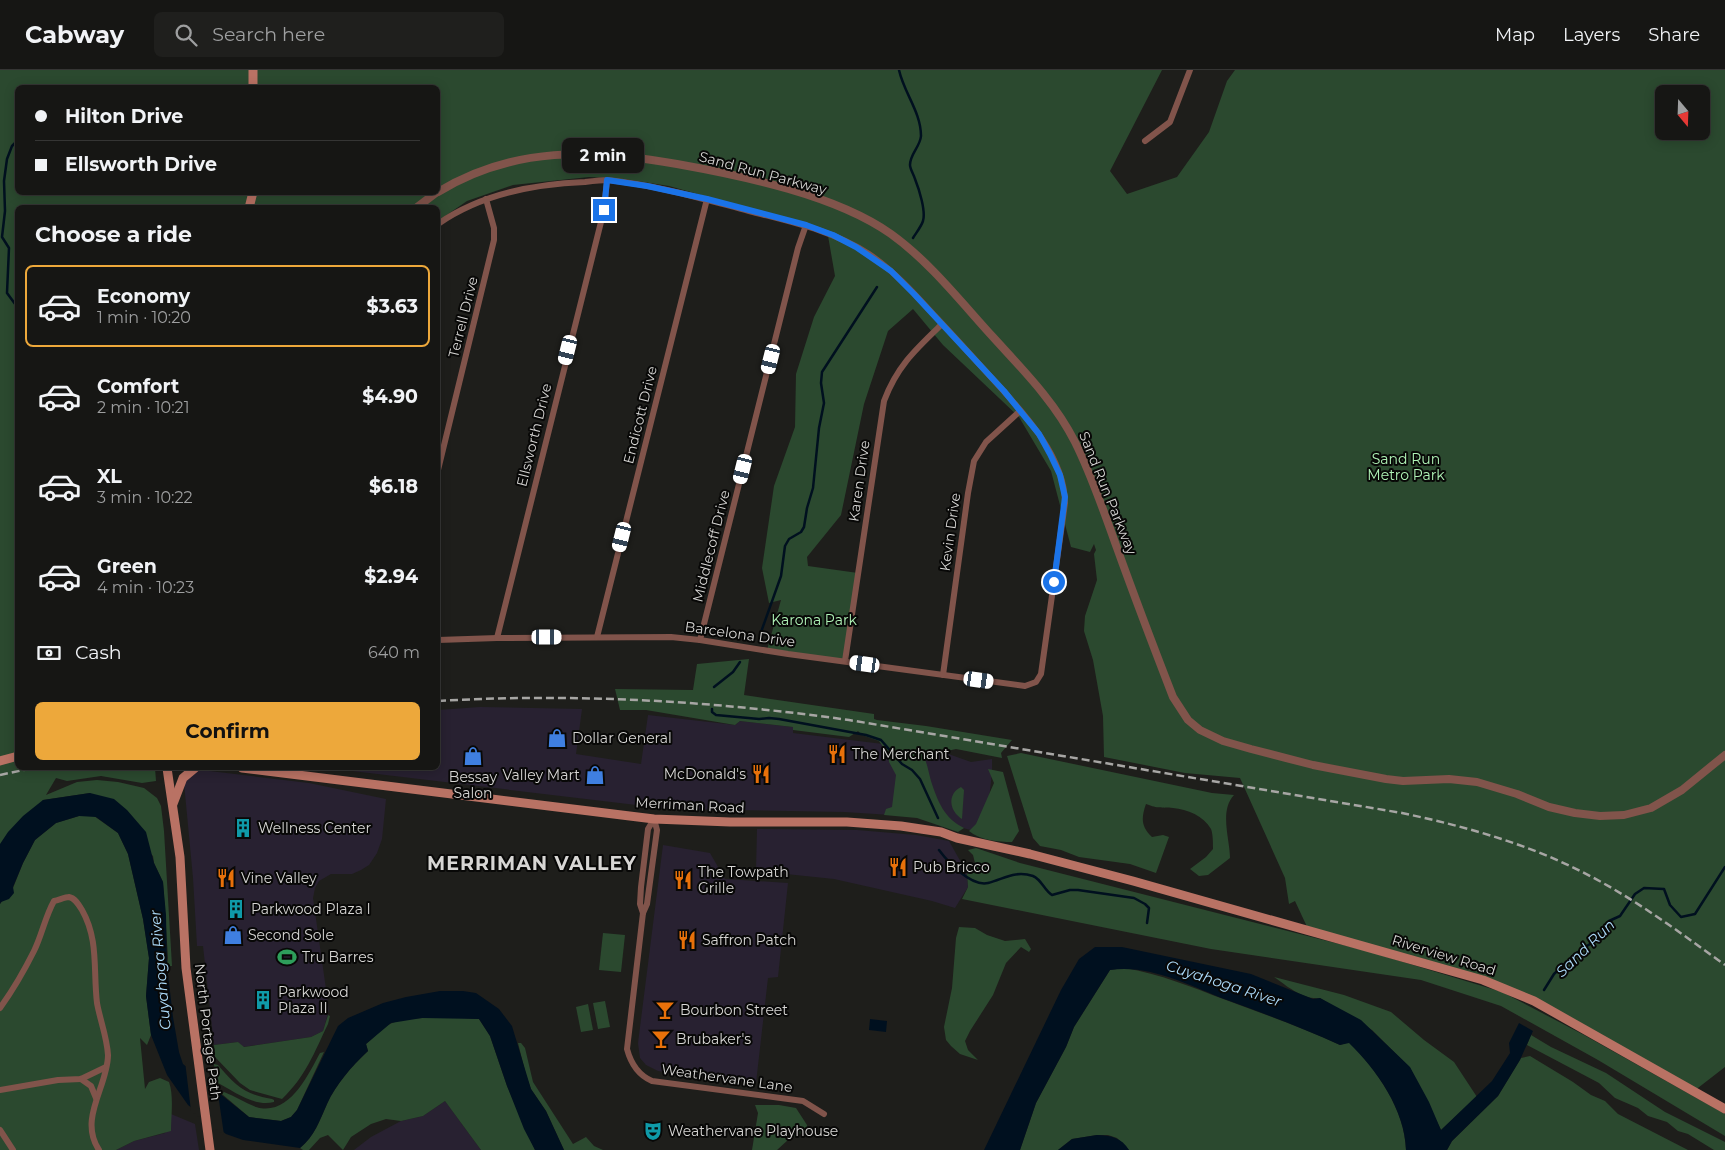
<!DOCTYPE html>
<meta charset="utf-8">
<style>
:root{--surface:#161614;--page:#1f1f1d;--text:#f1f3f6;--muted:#9e9fa0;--line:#353534;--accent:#eda83b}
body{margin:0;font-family:Montserrat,sans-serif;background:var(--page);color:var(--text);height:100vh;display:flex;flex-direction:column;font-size:19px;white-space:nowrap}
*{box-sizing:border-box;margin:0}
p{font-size:16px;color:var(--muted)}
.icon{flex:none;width:28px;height:28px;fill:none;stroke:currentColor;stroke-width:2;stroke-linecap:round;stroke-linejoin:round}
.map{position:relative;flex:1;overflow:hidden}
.panel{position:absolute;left:15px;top:135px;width:425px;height:565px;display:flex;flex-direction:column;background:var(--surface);border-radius:8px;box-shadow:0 2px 12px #0003,0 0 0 1px var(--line)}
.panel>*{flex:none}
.banner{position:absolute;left:15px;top:15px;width:425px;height:110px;border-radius:8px;box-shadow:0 2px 12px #0003,0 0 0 1px var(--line);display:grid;align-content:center;height:110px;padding:0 20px;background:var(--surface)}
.needle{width:32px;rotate:161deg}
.buttons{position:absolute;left:1655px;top:15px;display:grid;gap:10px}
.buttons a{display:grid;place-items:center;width:55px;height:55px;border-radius:8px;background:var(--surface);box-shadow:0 2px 12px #0003,0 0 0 1px var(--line);font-size:25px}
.end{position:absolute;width:22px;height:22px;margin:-11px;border:6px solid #1a73e8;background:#fff;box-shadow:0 0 0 2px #fff}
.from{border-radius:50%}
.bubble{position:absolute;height:35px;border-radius:8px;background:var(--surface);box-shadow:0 2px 12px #0003,0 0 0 1px var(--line);font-size:16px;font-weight:700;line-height:35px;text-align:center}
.car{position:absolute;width:15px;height:30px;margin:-15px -8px;border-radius:6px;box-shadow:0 0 4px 1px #0007;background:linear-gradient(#fff 24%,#345 0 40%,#fff 0 76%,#345 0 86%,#fff 0)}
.banner b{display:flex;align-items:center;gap:18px;height:48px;font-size:19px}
.banner b+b{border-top:1px solid var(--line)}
.banner i{width:12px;height:12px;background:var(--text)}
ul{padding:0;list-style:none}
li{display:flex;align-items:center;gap:15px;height:82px;margin:0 10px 8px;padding:0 10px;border:2px solid transparent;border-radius:8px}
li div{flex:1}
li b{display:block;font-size:19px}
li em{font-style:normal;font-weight:700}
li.selected{border-color:var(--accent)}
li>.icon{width:45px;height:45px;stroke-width:1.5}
h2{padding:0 20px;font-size:22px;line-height:60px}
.pay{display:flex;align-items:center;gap:12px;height:55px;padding:0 20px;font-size:19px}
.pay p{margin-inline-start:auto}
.button{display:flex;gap:10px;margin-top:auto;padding:10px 20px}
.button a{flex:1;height:58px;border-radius:8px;background:var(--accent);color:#111;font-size:20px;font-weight:700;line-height:58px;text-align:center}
header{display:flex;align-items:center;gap:30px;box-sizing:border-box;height:70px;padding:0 25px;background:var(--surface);border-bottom:1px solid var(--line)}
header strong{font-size:24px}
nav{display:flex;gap:28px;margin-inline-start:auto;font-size:18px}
.search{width:350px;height:45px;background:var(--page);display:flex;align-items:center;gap:12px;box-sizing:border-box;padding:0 18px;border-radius:8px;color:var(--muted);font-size:19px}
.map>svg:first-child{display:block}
.commercial{fill:#282131}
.green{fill:#2b492f;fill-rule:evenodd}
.water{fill:#00101f}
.pier{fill:#1e1e1b}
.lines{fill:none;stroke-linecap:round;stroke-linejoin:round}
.stream{stroke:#00101f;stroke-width:2.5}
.minor{stroke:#81544b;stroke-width:6}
.tertiary{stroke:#81544b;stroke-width:8}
.secondary{stroke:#b97264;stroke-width:9}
.rail{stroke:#a7a6a4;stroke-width:2.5;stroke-dasharray:8 4;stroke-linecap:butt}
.route{stroke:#1a73e8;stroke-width:6}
.labels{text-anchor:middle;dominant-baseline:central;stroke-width:4;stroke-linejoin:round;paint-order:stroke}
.street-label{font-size:14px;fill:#d7d6d4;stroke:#080807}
.park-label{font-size:14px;fill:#b0f4b7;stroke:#080807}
.poi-label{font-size:14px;fill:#d7d6d4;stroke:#080807;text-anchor:start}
.water-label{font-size:15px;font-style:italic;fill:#abd9f8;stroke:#080807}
.district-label{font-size:19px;font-weight:bold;letter-spacing:1px;fill:#d7d6d4;stroke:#080807}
</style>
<header>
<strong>Cabway</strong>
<div class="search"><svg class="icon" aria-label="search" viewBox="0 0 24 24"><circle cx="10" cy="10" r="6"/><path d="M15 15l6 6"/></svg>Search here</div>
<nav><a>Map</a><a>Layers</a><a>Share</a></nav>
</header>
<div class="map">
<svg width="1725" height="1080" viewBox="0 0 1725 1080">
<rect width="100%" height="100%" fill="#1e1e1b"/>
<g class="commercial">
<polygon points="480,637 582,639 576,684 641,694 648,645 735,655 740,651 793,657 793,663 940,681 971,692 992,689 992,703 985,764 923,747 844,742 670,739 327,698 438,698 438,640"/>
<polygon points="201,700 309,713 386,729 382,769 377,783 369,795 361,800 352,804 331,804 319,811 315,818 313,828 329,940 323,961 311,967 243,977 238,972 214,975 203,876 197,876 193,808 184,713 187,708 197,701"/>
<polygon points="757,759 857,760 916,765 949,771 967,803 968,817 955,838 932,831 834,809 756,801"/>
<polygon points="663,775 710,783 725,809 788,813 778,907 768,908 756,1013 658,1001 646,995 640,988 638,973"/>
<polygon points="445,1031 481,1080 354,1080 371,1067 401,1051 423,1046"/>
<polygon points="171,1044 195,1054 199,1080 116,1080 134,1071 165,1063 171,1051"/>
</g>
<g class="green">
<path d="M0,0H1162L1110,101L1127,124L1177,107L1209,62L1227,11L1235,0H1725V997L1694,1021L1510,920L1309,861L1295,831L1289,834L1285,808L1240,708L1185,703L1104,687L1103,646L1093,590L1084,561L1085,546L1097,510L1094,484L1096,480L1094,474L1090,482L1071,477L1051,401L1019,347L943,275L913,239L888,261L864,334L841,445L807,487L808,496L858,503L845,591L767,580L781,530L769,533L762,498L774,416L795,357L796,304L814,247L835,206L827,160L669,116L624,109L589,107L513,115L467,131L438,151V138H18V698H155L156,711L142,713L101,706L67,711L56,708L46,725L77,712L97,710L118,712L144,718L157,728L161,736L164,761L172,896H167L168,888L163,812L154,793L153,786L90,723L43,730L0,805ZM18,18H438V122H18ZM1664,24H1701V61H1664Z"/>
<path d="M749,589L744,625L874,644V649L877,650L926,656L1012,670L1001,683L1002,688L956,679L947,681H921C927,691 928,700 931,711C938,732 944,748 964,758L958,762L917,748L884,745L886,739L892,737L896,705L889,692L888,684L879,671L862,665L858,661L849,667L793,660V657L740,651L735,655L646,640H620L615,619L693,620L697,594Z"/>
<path d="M1021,683L1212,723L1234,725C1219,741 1230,769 1230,788L1208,805L1199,806L1190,799L1206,787L1213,779C1213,773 1213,764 1211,759C1204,746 1187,739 1173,738C1160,737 1159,739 1146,734C1141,748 1141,757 1152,767L1163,765L1169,767L1156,803L1130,794L1079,787L1061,780L1040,776L1033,768L1007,686Z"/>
<path d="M988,699L1003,702L1019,761L1012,772C999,772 979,770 969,761L976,754L994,713Z"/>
<path d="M961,717L964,720L962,749C949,741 947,724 961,717Z"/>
<path d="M79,746H94L118,763L128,784L143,849L149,888L146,926L151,965L147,975L140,968L145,1019L149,1012L160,1008L169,1012C174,1026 171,1046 171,1061L134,1071L116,1080H0V834L13,818L23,793L35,770L56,753Z"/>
<polygon points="976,778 1020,793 1367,881 1502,922 1584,965 1725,1044 1725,1066 1598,990 1501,936 1421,910 1211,879 962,829 968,817 967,803 976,797 973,785 968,780"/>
<polygon points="959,857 975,858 987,865 1005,871 1025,869 1031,879 1029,882 1021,877 1006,893 993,925 970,961 965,971 968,980 978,990 960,984 951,976 946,970 944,957 952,918 956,868"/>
<polygon points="603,863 625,865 621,902 599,900"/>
<path d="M1124,898C1161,904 1191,917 1226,930C1264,944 1303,958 1340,975L1349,972C1377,1000 1405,1040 1406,1080H1129L1117,1068L1108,1065H1097L1072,1069L1058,1080H1020L1036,1033L1066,977L1074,957L1110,900Z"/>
<path d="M1274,907L1344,925L1391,942L1424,970L1454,992L1477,1027L1441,1060L1410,998L1372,960L1320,928C1303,930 1287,916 1274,907Z"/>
<polygon points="605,931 610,957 598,959 593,933"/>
<polygon points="588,934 593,960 581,962 576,937"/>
<path d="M328,945L330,946L328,954C314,983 306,1006 282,1029L250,1020L240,1013L215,987L214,975L238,972L244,977L311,967L323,961Z"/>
<path d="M449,947L479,949L490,966L507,1016L535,1080H481L445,1031L423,1046L401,1051L386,1049L371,1054L351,1067L343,1080L328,1065L320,1068L309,1080H303L300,1078C314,1067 320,1050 327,1034C336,1014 352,996 368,981L366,974C374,968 381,958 390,954C404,947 434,948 449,947Z"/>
<polygon points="1531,965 1551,977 1606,1003 1665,1042 1725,1072 1725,1080 1714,1080 1688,1064 1678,1061 1667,1052 1648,1046 1638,1038 1615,1028 1599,1013 1527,975"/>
<polygon points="518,973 521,973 525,978 533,1012 573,1074 586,1067 594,1076 603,1080 564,1080 546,1041 531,1019 526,1005"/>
<path d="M324,982L297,1040L291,1047L281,1051L249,1047L222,1024L224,1022C235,1026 245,1033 256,1037C289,1047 308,1005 320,983Z"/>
<polygon points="1530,986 1573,1012 1591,1025 1605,1031 1618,1044 1688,1080 1447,1080 1452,1071 1498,1026 1521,988"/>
<path d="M214,994L218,995C235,1015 245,1025 272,1029L274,1030V1032C253,1037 234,1021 216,1012Z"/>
<polygon points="755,1035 779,1035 796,1038 807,1055 808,1060 789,1069 777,1080 752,1080 758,1043"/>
</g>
<g class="water">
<path d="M90,723L114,729L127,740L146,762L154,793L163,812L166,845L167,896L173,947L179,982L183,994L249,1047L281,1051L291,1047L297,1040L338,956L348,948L383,933L406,927L440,921H463L476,923L499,939L512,956L531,1019L546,1041L564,1080H535L524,1059L507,1016L490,966L479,949L422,948L391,953L366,974L368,981C352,996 336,1014 327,1034C320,1050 314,1067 300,1078L243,1070L226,1064L188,1035L167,1005L151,965L146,926L149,888L143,849L128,784L118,763L96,747L79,746L56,753L35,770L23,793L13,817L14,823L9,829L1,832L0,834V774L8,762L23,746L43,730Z"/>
<path d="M1095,877H1122L1251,904L1313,929L1320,928L1361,950L1410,997L1429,1032L1441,1060L1492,1011L1510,983L1509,973L1519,953L1533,961L1520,990L1498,1026L1452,1071L1447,1080H1406C1405,1040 1377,1000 1349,973L1340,975C1303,958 1265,944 1227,930C1190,916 1150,894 1110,900L1074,957L1066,977L1036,1033L1020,1080H984L1061,920L1079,889Z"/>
<polygon points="870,949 887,951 886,962 869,960"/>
<path d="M1097,1065C1110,1065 1122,1068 1129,1080H1058L1072,1069Z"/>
</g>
<polygon class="pier" points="185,991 217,1017 224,1065 191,1041"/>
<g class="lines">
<g class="stream">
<path d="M899,0C904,23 921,42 921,66C920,77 910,84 910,95C910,99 914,105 915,109C919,119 926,141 923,151C921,157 916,163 913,168"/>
<polyline points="18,70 12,76 7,89 4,111 5,141 2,167 9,178 7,223 18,238"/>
<polyline points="760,565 781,506 785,476 789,469 801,462 804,457 807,438 813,418 819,358 824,333 821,313 822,302 877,217"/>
<polyline points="714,617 733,602 740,592"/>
<polyline points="712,639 712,642 716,645 759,649 769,648 779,649 866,665 881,670 902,694 912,700 920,709 938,748"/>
<path d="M939,780C948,792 971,817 988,813C1004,809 1015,800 1033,806C1042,810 1044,820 1052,825L1070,820H1078L1134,828L1145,834L1149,838L1147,853"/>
<polyline points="1544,920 1554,904 1575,884 1602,866 1609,851 1620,846 1635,824 1644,818 1664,819 1670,835 1681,847 1695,844 1725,797"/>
</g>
<g class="minor">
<polyline points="1145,71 1170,52 1190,0"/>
<path d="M438,154C481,124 533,114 585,112C593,111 601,110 608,110C656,115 703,129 749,141C791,152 832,160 869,184C894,201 914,223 934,245C953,265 971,285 989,305C1020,339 1065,385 1065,433L1041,604L1036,612L1025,616L788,584L700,570L671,567L497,568L438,570"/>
<polyline points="438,400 494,170 494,158 486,129"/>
<polyline points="597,567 707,129"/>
<polyline points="497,568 604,140 607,110"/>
<polyline points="700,570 798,178 806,155"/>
<path d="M845,591L884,331C897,296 916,279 942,254"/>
<polyline points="943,605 968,423 974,391 986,372 1020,341"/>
<path d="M654,749L657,760L647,834L643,843L627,979C631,994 638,1005 652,1011L803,1031L824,1044"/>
<polyline points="643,843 640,834 641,817 648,759 654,749"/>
<path d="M0,938C13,920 24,901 34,881C42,865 45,847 54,831C59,830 65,827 69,827C75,828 79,835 82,840C99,870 93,900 97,933C100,950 107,967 108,985C108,1016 78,1049 99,1080"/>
<polyline points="81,1009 91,1016 96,1028"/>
<polyline points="0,1020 58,1010 81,1009 106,997"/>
<polyline points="0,1060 13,1080"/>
</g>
<g class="tertiary">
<path d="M438,122C513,76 593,79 677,94C744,106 836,125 891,164C930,192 961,232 993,267C1023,300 1055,332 1075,372C1092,406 1104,442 1117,478C1135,528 1154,578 1173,627L1188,650L1200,660L1223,671L1251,679L1313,695L1386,709L1403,711L1449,709L1477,712L1517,724L1549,737L1575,743L1600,746L1624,745L1651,738L1682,720L1725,685"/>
<polyline points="416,138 437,122"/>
</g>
<g class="secondary">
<polyline points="253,0 253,18"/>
<polyline points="249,138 253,122"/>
<polyline points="0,691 18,686"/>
<polyline points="167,698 180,787 186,898 210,1080"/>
<polyline points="242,698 654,749 730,752 847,752 901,756 941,762 957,768 1030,784 1133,811 1483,910 1534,931 1725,1039"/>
<polyline points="173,734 183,708 195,698"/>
</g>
<g class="rail">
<path d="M438,631C576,623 713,631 849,650L1402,743C1468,757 1532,775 1592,807C1639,832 1682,864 1725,895"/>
<polyline points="0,705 33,698"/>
</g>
</g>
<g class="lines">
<polyline class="route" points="604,140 607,110 647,116 707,129 806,155 833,165 856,177 891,201 914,224 1004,321 1039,364 1050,384 1060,405 1065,427 1054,512"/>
</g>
<defs>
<g id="shop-bare" transform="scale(1.5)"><path d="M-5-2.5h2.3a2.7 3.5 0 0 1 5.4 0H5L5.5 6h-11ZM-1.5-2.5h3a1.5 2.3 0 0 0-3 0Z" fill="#3f7fe0" stroke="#080807" stroke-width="2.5" paint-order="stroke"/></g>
<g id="restaurant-bare" transform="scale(1.5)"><path d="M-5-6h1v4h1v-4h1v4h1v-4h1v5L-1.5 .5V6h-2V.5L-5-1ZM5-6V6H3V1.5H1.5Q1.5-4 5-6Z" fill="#e8710a" stroke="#080807" stroke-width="2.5" paint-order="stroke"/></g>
<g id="building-bare" transform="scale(1.5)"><path d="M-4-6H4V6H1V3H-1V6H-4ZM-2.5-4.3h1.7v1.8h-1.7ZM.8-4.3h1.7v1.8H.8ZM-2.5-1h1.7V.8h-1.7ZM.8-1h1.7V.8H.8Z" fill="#0f9aa8" stroke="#080807" stroke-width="2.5" paint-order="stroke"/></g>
<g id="stadium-bare" transform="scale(1.5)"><path d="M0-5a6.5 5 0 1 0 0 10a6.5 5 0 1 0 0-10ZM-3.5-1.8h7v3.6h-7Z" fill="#2e9e5b" stroke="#080807" stroke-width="2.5" paint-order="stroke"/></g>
<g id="bar-bare" transform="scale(1.5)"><path d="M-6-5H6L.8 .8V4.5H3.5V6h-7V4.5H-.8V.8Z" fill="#e8710a" stroke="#080807" stroke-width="2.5" paint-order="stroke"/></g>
<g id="theatre-bare" transform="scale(1.5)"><path d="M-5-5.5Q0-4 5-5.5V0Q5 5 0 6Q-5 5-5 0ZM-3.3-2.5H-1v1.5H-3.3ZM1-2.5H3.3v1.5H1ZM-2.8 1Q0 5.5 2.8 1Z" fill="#0f9aa8" stroke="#080807" stroke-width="2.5" paint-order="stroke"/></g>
</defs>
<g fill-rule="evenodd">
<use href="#shop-bare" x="557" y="668"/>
<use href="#restaurant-bare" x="837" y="684"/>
<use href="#shop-bare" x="473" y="686"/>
<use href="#restaurant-bare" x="761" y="704"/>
<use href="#shop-bare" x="595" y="705"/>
<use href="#building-bare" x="243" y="758"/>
<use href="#restaurant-bare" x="898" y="797"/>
<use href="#restaurant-bare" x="226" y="808"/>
<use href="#restaurant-bare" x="683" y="810"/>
<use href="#building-bare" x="236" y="839"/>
<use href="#shop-bare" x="233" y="865"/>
<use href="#restaurant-bare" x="687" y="870"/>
<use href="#stadium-bare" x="287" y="887"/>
<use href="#building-bare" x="263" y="930"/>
<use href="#bar-bare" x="665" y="940"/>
<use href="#bar-bare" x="661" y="969"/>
<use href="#theatre-bare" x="653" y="1061"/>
</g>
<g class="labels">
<g class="street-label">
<text transform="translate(763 103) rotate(15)">Sand Run Parkway</text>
<text transform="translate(463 247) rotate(-76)">Terrell Drive</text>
<text transform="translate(640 345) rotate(-76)">Endicott Drive</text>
<text transform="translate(534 365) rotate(-76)">Ellsworth Drive</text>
<text transform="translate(859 411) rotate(-82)">Karen Drive</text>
<text transform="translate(1108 423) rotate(68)">Sand Run Parkway</text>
<text transform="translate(950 462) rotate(-82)">Kevin Drive</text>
<text transform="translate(711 476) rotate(-76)">Middlecoff Drive</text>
<text transform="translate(740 564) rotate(8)">Barcelona Drive</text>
<text transform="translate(690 735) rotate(3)">Merriman Road</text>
<text transform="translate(1444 885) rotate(17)">Riverview Road</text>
<text transform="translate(208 962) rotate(83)">North Portage Path</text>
<text transform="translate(727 1008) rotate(8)">Weathervane Lane</text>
</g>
<g class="park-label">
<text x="1406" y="389">Sand Run<tspan x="1406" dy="16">Metro Park</tspan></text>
<text x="814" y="550">Karona Park</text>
</g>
<g class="poi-label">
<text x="572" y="668">Dollar General</text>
<text x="852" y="684">The Merchant</text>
<text x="746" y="704" text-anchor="end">McDonald's</text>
<text x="580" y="705" text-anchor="end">Valley Mart</text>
<text x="473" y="707" text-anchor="middle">Bessay<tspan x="473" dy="16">Salon</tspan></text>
<text x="258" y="758">Wellness Center</text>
<text x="913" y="797">Pub Bricco</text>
<text x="698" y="802">The Towpath<tspan x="698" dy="16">Grille</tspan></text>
<text x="241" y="808">Vine Valley</text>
<text x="251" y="839">Parkwood Plaza I</text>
<text x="248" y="865">Second Sole</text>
<text x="702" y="870">Saffron Patch</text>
<text x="302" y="887">Tru Barres</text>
<text x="278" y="922">Parkwood<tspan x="278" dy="16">Plaza II</tspan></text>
<text x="680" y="940">Bourbon Street</text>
<text x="676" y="969">Brubaker's</text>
<text x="668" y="1061">Weathervane Playhouse</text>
</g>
<g class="water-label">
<text transform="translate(1585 878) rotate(-44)">Sand Run</text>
<text transform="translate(160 900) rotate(-95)">Cuyahoga River</text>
<text transform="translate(1224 913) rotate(18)">Cuyahoga River</text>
</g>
<g class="district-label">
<text x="532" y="793">MERRIMAN VALLEY</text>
</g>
</g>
</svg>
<div class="buttons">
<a><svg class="needle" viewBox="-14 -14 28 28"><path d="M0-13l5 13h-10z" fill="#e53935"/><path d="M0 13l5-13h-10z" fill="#9e9fa0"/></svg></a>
</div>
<i class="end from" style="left:1054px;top:512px"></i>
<i class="end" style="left:604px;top:140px"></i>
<div class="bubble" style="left:562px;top:68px;width:82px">2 min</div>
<i class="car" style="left:568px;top:280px;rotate:194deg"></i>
<i class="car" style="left:771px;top:289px;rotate:194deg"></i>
<i class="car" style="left:743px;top:399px;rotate:194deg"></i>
<i class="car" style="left:622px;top:467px;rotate:194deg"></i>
<i class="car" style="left:547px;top:567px;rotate:90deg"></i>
<i class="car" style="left:865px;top:594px;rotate:278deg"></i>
<i class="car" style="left:979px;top:610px;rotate:98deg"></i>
<div class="banner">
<b><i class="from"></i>Hilton Drive</b>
<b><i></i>Ellsworth Drive</b>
</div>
<section class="panel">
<h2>Choose a ride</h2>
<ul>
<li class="selected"><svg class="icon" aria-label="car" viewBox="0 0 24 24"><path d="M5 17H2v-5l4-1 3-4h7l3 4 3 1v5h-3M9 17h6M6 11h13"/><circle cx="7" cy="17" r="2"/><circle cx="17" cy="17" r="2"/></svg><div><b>Economy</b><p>1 min · 10:20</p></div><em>$3.63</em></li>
<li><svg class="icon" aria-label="car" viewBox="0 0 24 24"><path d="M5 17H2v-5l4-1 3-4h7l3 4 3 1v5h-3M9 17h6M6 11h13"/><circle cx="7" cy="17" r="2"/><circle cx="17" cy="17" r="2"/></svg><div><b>Comfort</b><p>2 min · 10:21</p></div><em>$4.90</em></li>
<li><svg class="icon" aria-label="car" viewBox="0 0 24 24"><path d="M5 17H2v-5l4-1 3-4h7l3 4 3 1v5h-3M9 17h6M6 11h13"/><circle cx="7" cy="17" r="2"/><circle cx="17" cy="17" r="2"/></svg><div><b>XL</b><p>3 min · 10:22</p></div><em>$6.18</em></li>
<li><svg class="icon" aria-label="car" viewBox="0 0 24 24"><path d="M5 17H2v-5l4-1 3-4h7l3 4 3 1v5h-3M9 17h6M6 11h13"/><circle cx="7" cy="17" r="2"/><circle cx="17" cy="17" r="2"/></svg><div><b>Green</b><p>4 min · 10:23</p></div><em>$2.94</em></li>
</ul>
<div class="pay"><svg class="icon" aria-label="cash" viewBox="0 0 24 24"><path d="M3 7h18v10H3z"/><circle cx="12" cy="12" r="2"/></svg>Cash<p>640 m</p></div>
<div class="button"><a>Confirm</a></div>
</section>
</div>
